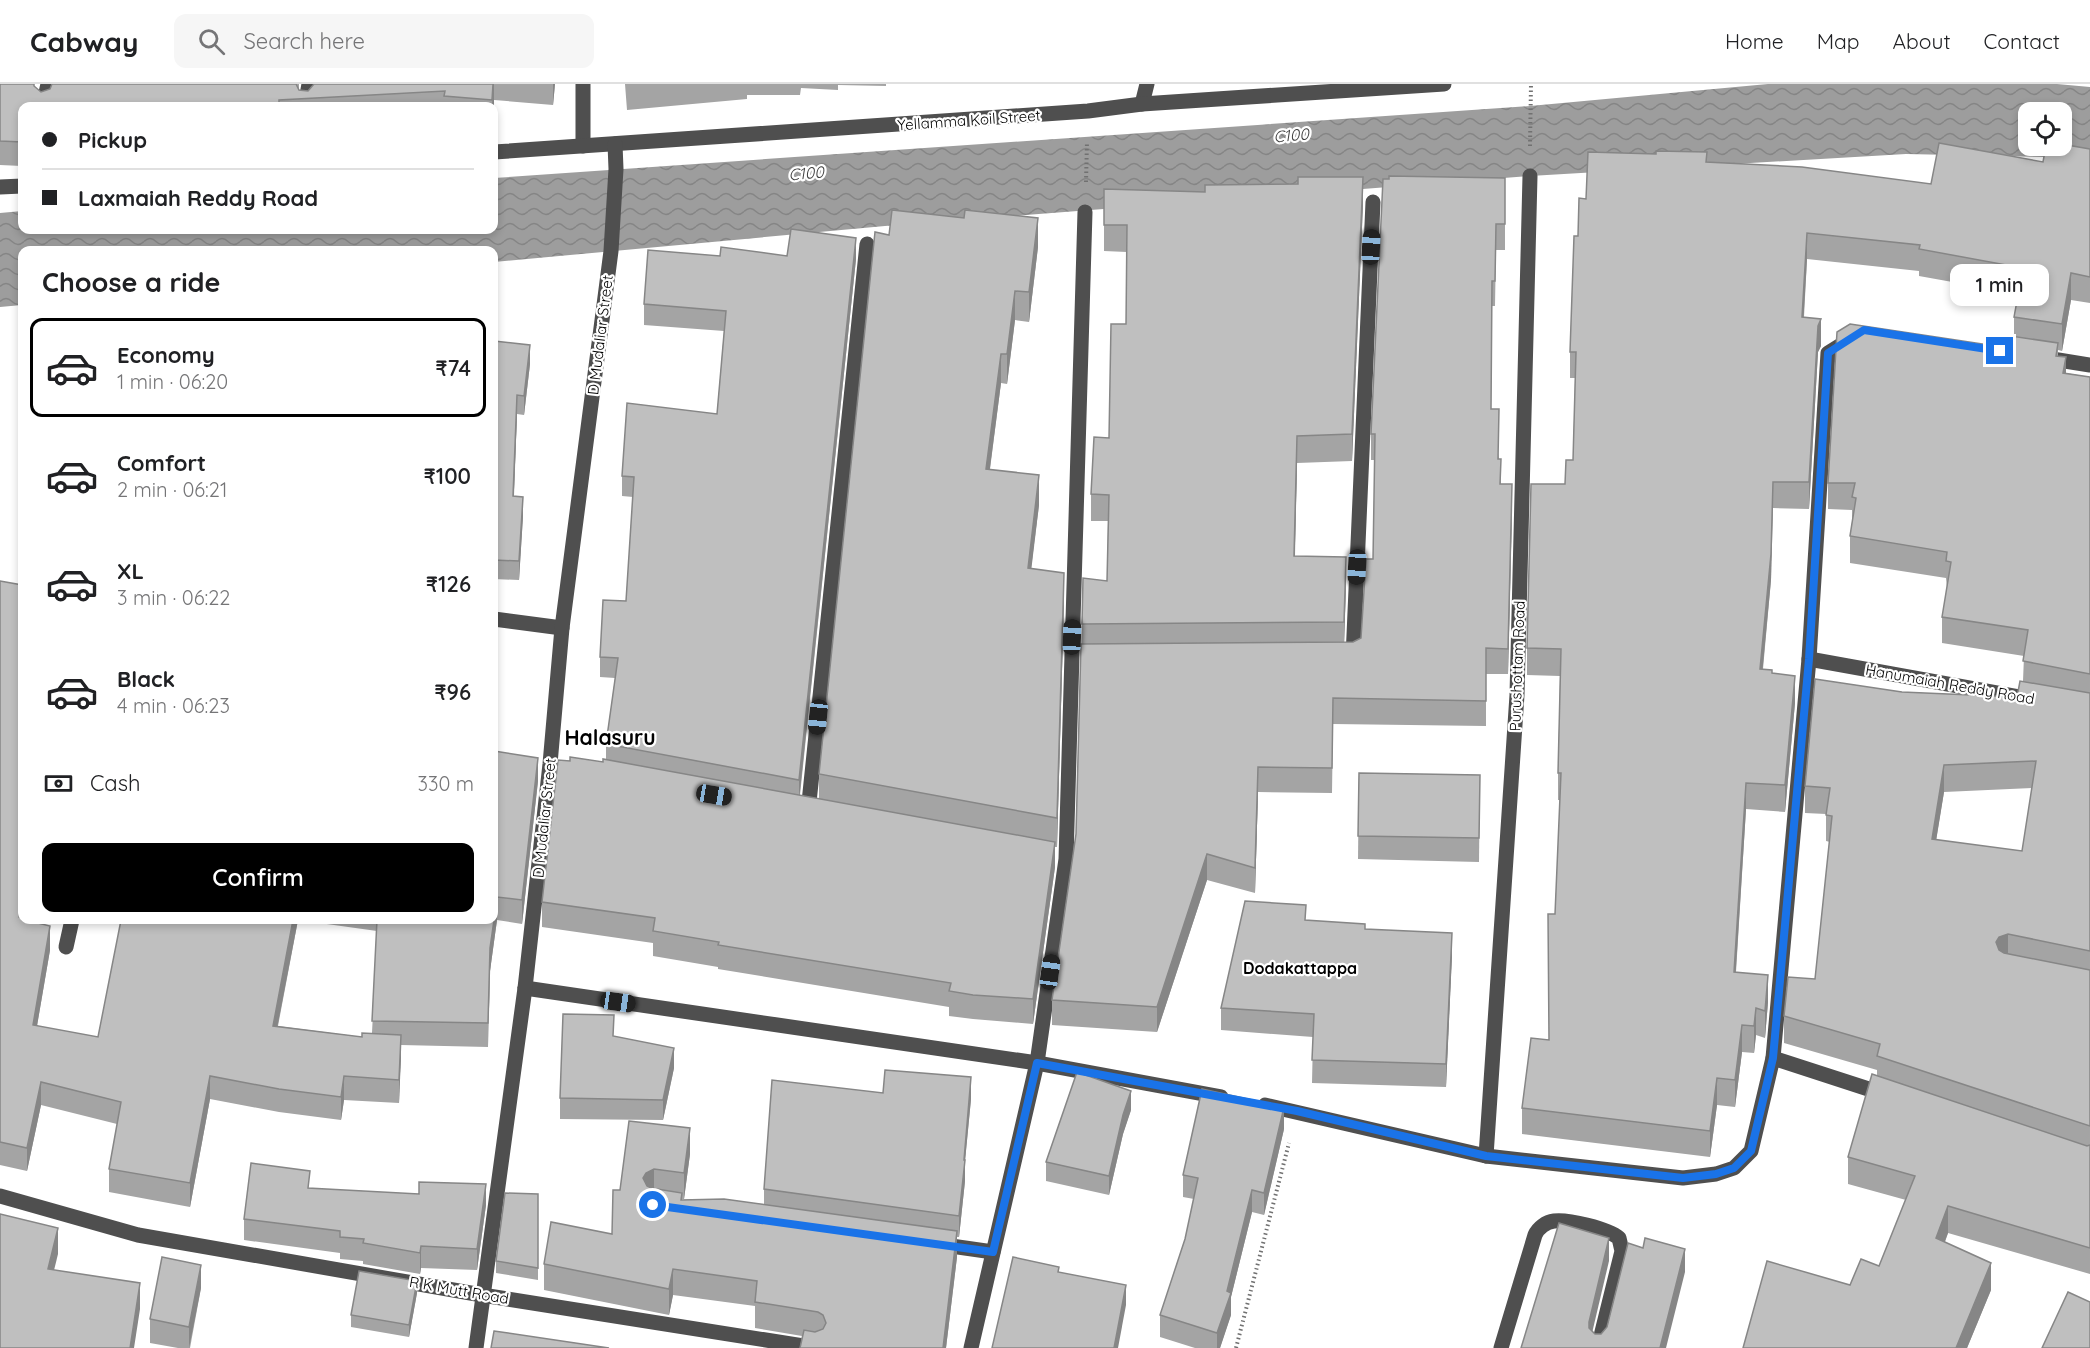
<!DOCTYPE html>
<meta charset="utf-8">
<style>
:root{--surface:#fff;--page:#f6f6f6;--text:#202124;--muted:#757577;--line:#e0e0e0;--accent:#000}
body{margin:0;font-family:Quicksand,sans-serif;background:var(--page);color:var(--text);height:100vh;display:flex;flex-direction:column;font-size:22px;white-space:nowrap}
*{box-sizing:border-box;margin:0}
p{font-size:20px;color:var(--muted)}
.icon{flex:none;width:33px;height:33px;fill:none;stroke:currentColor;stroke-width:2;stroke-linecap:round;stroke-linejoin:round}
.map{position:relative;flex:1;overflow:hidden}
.details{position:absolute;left:18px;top:162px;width:480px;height:678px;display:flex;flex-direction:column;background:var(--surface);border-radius:12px;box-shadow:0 3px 9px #0003}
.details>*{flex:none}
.hud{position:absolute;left:18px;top:18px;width:480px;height:132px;border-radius:12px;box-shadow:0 3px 9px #0003;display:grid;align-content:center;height:132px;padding:0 24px;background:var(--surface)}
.controls{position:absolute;left:2018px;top:18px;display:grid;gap:12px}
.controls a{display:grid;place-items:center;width:54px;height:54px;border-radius:12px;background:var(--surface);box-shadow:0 3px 9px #0003;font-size:30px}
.end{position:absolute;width:27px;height:27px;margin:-14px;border:8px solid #1a73e8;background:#fff;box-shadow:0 0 0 3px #fff}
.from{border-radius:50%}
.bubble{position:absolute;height:42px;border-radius:12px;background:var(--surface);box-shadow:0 3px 9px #0003;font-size:20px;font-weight:600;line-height:42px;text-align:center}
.car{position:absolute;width:18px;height:36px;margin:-18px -9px;border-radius:8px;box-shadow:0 0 4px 2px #0007;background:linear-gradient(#222 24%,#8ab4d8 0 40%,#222 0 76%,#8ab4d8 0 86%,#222 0)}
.hud b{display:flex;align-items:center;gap:21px;height:57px;font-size:22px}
.hud b+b{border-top:2px solid var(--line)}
.hud i{width:15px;height:15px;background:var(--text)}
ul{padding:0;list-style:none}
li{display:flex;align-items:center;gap:18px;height:99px;margin:0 12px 9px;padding:0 12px;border:3px solid transparent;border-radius:12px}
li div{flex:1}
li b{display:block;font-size:22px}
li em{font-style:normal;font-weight:600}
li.on{border-color:var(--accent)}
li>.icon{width:54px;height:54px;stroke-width:1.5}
h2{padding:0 24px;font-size:27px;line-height:72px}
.pay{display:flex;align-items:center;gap:15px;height:66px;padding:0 24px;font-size:22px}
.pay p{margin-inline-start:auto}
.cta{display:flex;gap:12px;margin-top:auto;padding:12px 24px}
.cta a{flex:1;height:69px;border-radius:12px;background:var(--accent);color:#fff;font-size:24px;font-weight:600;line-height:69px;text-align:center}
header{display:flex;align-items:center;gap:36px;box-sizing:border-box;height:84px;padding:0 30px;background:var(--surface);border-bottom:2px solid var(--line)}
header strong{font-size:28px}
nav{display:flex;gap:33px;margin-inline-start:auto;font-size:21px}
.search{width:420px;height:54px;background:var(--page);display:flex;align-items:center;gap:15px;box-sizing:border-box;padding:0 21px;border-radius:12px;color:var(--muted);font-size:22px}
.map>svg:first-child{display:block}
.water{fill:url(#water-waves);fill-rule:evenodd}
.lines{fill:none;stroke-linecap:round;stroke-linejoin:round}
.path{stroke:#717171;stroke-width:4;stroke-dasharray:1.5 3;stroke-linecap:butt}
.minor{stroke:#4f4f4f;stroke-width:15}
.wall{fill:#a4a4a4;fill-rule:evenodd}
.shaded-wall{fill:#868686}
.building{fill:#bfbfbf;stroke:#868686;stroke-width:1.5;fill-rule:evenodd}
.route{stroke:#1a73e8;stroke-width:8}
.labels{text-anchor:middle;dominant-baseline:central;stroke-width:4.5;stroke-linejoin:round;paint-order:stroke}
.street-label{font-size:15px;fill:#000;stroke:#fff}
.water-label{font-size:16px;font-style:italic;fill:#3e3e3e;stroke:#fff}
.neighbourhood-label{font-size:16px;font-weight:bold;fill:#000;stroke:#fff}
.district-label{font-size:21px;font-weight:bold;fill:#000;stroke:#fff}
</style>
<header>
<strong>Cabway</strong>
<div class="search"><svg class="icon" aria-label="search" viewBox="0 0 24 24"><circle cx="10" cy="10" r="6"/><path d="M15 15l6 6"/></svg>Search here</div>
<nav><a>Home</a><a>Map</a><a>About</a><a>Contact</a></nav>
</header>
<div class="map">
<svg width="2090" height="1264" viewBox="0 0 2090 1264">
<defs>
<pattern id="water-waves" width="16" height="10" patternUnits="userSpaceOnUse" patternTransform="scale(1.5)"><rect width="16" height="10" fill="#9d9d9d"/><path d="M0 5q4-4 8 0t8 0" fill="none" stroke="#858585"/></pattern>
</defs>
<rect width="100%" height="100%" fill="#fff"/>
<path class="water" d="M1768,0H2057L2090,3V74L1906,70L1530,92L885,142L494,178V166H22V221L0,223V129L22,127V146H494V94L1530,22ZM2028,28H2061V62H2028Z"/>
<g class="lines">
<g class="path">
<polyline points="1530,62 1531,0"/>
<polyline points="1086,98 1087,58"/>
<polyline points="1236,1264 1289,1059"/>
</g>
<g class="minor">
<polyline points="1142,20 1147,0"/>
<polyline points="43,22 48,0"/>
<polyline points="305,22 309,0"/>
<polyline points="583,62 583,0"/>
<polyline points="494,68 1088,27 1142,20 1444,0"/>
<polyline points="0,103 22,102"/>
<polyline points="2046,274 2090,281"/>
<polyline points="494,535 562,544"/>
<polyline points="1348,574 1353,574 1373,118"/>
<polyline points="1809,575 2036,616"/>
<polyline points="808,728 867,160"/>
<polyline points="66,863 72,836"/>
<polyline points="525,904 1037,979 1221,1013"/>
<polyline points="1773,974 1887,1011"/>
<polyline points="1265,1021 1486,1072 1683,1094 1716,1090 1734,1084 1751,1067 1773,974 1809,575 1828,269 1852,254"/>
<polyline points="1486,1072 1517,611 1530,92"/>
<polyline points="0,1112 138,1151 482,1211 816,1264"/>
<polyline points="937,1160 993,1168"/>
<polyline points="476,1264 525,904 550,680 562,544 611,167 616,85 615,60"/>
<polyline points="971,1264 1037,979 1066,775 1085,128"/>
<path d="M1501,1264L1535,1151C1538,1144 1546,1138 1554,1137C1568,1135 1608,1145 1619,1154L1622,1167L1598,1264"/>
</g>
</g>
<g class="wall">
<polygon points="0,0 34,2 41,8 50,5 52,0 299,0 299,6 308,7 314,0 555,0 553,21 494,16 494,22 22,22 22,82 0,81"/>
<polygon points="625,0 886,0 886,2 838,1 838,6 801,4 800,11 747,11 747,15 627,26"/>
<path d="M2090,65V219L2071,216L2062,267L2058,266V272L2066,289L2090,293V1190L1948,1149L1945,1158L1991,1206L1967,1264H1743L1850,1201L1879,1182L1906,1116L1848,1100V1073L1877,992V986L1784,959V932L1815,895L1830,758L1826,757V730L1805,729V702L1902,608L2017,613L2023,597L2024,572L1942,559V533L1947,504L1946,494L1850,479V452L1852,438V426L1828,425V399L2009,264L2014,253V233L2019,210L1919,192V187L1807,175L1804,233L1821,262L1818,268L1809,425L1773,424L1771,496L1763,585L1772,589L1795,619L1785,728L1746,725L1736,888L1768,918L1765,954L1756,951L1754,969L1742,968L1735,1023L1717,1021L1710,1073L1522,1050V1024L1549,956L1555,830L1560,716H1558V689L1560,592L1527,591V564L1565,400L1573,376L1575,294H1570V268L1578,152L1586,115L1656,70L1707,78L1931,100L2043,78ZM2032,704L2022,767L1936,756L1944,708Z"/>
<polygon points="1505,94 1505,166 1496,166 1495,222 1492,222 1491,325 1499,375 1501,400 1512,426 1508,590 1486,590 1486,642 1333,640 1332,709 1258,708 1255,809 1207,796 1157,948 1052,941 1052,916 1076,750 1082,540 1107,497 1108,437 1091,437 1091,410 1109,354 1126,240 1127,168 1104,167 1104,141 1363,120 1352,377 1297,379 1295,472 1346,500 1344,558 1353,558 1361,554 1373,475 1375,376 1371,376 1371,350"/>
<polygon points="889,151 1038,163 1029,238 1015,236 1007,300 1001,299 990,385 1039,421 1031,484 1064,518 1057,763 1055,763 1055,783 1033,940 973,935 949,932 949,923 718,885 718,883 653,872 653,859 542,843 542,818 570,677 603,678 606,676 606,660 615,594 600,593 600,573 626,517 633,413 622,412 622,392 717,330 724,247 644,241 644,220 720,172 787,172 856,175 800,711 819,715 819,690"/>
<polygon points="494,257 530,280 524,331 517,330 514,412 523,432 519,496 494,495"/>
<path d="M0,497L22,836L50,866L37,942L98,953L121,836H494V667L538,697L522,840L497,836L490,887L488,963L401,961L399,1019L344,1016L341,1036L279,1028L210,1015L190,1123L109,1108V1085L117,1040L41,1021L27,1087L0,1081ZM298,836L377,847L372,949L362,953L278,942Z"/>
<polygon points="1359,689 1480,691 1479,778 1358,775"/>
<polygon points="1306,836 1365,845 1452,871 1446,1003 1312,999 1313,953 1221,946 1221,924"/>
<polygon points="674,984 663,1036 560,1035 560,1014"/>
<polygon points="971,1015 965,1077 965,1097 959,1153 957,1153 957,1173 946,1264 800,1264 802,1252 755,1244 755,1222 673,1211 669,1231 544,1206 544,1180 612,1150 620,1106 629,1037 690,1070 684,1115 682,1115 682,1116 764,1120 764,1105"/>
<polygon points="1131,1026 1123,1050 1109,1111 1046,1097 1046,1078"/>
<polygon points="1284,1045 1264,1131 1252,1128 1231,1213 1231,1231 1220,1264 1195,1264 1160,1253 1160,1231 1185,1155 1194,1115 1183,1113 1183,1091"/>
<polygon points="310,1104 486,1121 477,1186 421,1184 420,1190 363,1180 363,1177 340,1175 340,1169 244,1156 244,1135"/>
<polygon points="538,1110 538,1196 496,1189 496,1177"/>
<polygon points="201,1204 190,1264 178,1264 150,1259 150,1235"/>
<polygon points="417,1209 409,1253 351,1243 351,1231"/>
</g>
<g class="shaded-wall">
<polygon points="493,0 494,0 494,23 492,22"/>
<polygon points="553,0 555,0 553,21"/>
<polygon points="1363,93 1363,120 1352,377 1352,350"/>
<polygon points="1038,134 1038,163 1029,238 1029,208"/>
<polygon points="1807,149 1807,175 1802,259 1802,233"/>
<polygon points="856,154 856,175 799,716 799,696"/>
<polygon points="2071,189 2071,216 2062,267 2062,240"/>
<polygon points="1015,207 1015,236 1007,300 1007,270"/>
<polygon points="1821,235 1821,262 1818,268 1809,425 1809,398 1818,242"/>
<polygon points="530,261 530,280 524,331 524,312"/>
<polygon points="1001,270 1001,299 986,414 986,385"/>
<polygon points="2066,273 2066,300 2063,289"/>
<polygon points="517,311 517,330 513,431 513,412"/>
<polygon points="1297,352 1297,379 1294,499 1294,472"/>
<polygon points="1039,391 1039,421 1028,513 1028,484"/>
<polygon points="1773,398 1771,496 1760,612 1760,585"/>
<polygon points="1512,400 1512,426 1508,590 1508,565"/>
<polygon points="523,413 523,432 519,496 519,477"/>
<polygon points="1346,473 1346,500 1344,564 1344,538"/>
<polygon points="1064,489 1064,518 1057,763 1057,734"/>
<polygon points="1795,592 1795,619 1785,728 1785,701"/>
<polygon points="538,674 538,697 522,840 522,816"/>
<polygon points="1944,681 1944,708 1932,782 1932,755"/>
<polygon points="1258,683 1258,708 1255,809 1255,784"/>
<polygon points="1746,699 1746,725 1734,915 1734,888"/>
<polygon points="1055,758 1055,783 1033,940 1033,915"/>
<polygon points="1207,770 1207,796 1157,948 1157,923"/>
<polygon points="497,813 497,836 490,887 488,963 490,864"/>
<polygon points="22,815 22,836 19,855 19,831"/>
<polygon points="293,836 298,836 273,965 273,942"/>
<polygon points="50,842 50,866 33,965 33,941"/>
<polygon points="1452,849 1452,871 1446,1003 1446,980"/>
<polygon points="2008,850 2008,876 1999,879 1996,858 1999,853"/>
<polygon points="1768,891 1768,918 1765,954 1765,927"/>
<polygon points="1756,924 1756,951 1754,969 1754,942"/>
<polygon points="1742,941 1742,968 1735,1023 1735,996"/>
<polygon points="401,951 401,974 399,1019 399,996"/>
<polygon points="674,964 674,984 663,1036 663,1016"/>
<polygon points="210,992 210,1015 190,1123 190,1099"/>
<polygon points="344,992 344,1016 341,1036 341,1013"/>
<polygon points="971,993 971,1015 965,1077 965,1097 959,1153 959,1132"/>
<polygon points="1717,994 1717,1021 1710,1073 1710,1047"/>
<polygon points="41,998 41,1021 27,1087 27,1064"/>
<polygon points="1131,1007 1131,1026 1123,1050 1109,1111 1109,1092 1123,1031"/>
<polygon points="1284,1023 1284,1045 1264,1131 1264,1109"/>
<polygon points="690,1044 690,1070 684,1115 684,1089"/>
<polygon points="654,1085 654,1111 646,1115 643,1094 646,1089"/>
<polygon points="486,1100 486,1121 477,1186 477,1165"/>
<polygon points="1252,1106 1252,1128 1231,1213 1231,1231 1220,1264 1217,1264 1217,1249"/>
<polygon points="1948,1122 1948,1149 1936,1180 1936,1154"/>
<polygon points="58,1144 58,1170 48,1211 48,1185"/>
<polygon points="957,1147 957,1173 946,1264 943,1264"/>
<polygon points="1609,1154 1609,1177 1589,1262 1589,1238"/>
<polygon points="421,1162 421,1184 420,1190 420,1169"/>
<polygon points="1685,1165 1685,1188 1666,1264 1660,1264"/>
<polygon points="1991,1179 1991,1206 1967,1264 1956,1264"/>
<polygon points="201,1181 201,1204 189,1264 189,1243"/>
<polygon points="673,1185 673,1211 669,1231 669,1205"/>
<polygon points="417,1197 417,1209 409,1253 409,1241"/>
<polygon points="140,1199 140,1225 134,1264 130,1264"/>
<polygon points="1126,1201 1126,1221 1118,1264 1114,1264"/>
</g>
<g class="building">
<polygon points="0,0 34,0 34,2 41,8 50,5 52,0 296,0 299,6 308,7 314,0 493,0 492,16 444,12 445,7 279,16 279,22 22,22 22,58 0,57"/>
<polygon points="1939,59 2043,78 2046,62 2061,62 2061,60 2090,65 2090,193 2071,189 2062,240 2014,233 2023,184 1919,165 1920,161 1807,149 1802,233 1821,235 1818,242 1809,398 1773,398 1771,470 1760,585 1772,586 1772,589 1795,592 1785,701 1746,699 1734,888 1768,891 1765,927 1756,924 1754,942 1742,941 1735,996 1717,994 1710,1047 1522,1024 1531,954 1549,956 1548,830 1555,830 1561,689 1558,689 1561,565 1527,564 1531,400 1565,400 1566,376 1573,376 1576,268 1570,268 1574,152 1578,152 1579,114 1586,115 1588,68 1656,70 1656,67 1707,68 1706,78 1802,83 1931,100"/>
<polygon points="1389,92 1505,94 1505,140 1496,140 1495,197 1492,197 1491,325 1499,325 1498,375 1501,375 1500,400 1512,400 1508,565 1486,564 1486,617 1333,614 1332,684 1258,683 1255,784 1207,770 1157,923 1052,916 1076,750 1081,560 1353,558 1361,554 1366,475 1373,475 1375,350 1371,350 1383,95 1389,95"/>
<polygon points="1298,93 1363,93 1352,350 1297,352 1294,472 1346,473 1344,538 1082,540 1083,494 1107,497 1109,411 1091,410 1094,353 1109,354 1111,240 1126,240 1127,141 1104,141 1104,105 1205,108 1205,101 1298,100"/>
<polygon points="892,126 964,134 965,126 1038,134 1029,208 1015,207 1007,270 1001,270 986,385 1039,391 1028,484 1064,489 1057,734 819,690 875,148 889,151"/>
<polygon points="791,145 856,154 799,696 606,660 618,574 600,573 603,516 626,517 634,393 622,392 627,319 717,330 726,227 644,220 648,166 720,172 721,163 787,172"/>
<polygon points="1850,240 2009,264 2011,252 2058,259 2056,272 2066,273 2063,289 2090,293 2090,590 2023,577 2028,546 1942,533 1951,478 1946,477 1947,468 1850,452 1856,414 1852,413 1855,399 1828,399 1837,248"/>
<polygon points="494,257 530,261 524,312 517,311 513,412 523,413 519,477 494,476"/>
<polygon points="0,497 22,501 22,815 19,833 22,834 22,836 26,836 50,842 33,941 98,953 121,836 293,836 273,942 362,953 362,949 401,951 399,996 344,992 341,1013 279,1005 210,992 190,1099 109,1085 121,1018 41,998 27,1064 0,1058"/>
<path d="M1815,595L1902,608L2017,613L2020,597L2090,609V867L2008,850L1999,853L1996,858L1999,866L2004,869L2090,886V1042L1877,972L1880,960L1784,932L1788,893L1815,895L1832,732L1826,731L1830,704L1805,702ZM2036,677L2022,767L1932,755L1944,681Z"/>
<polygon points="494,667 538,674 522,816 497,813 494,835"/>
<polygon points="570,673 603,678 603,675 1055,758 1033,915 973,911 949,907 951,899 718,861 719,858 653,847 655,834 542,818 558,676 570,677"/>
<polygon points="1359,689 1480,691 1479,754 1358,752"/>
<polygon points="1245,817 1306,821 1305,836 1365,840 1365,845 1452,849 1446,980 1312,976 1314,930 1221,924"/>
<polygon points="377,836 494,836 490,864 488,939 372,937"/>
<polygon points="563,930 614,931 613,952 674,964 663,1016 560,1014"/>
<polygon points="885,986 971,993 964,1076 965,1076 959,1132 764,1105 772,996 883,1009"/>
<polygon points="1077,988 1131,1007 1123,1031 1109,1092 1046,1078"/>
<polygon points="1872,990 2087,1062 2090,1061 2090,1164 1948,1122 1936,1154 1991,1179 1956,1264 1743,1264 1767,1177 1850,1201 1861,1175 1879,1182 1915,1092 1848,1073"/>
<polygon points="1202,1005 1284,1023 1264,1109 1252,1106 1227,1207 1231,1209 1217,1249 1160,1231 1185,1155 1198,1094 1183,1091"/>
<polygon points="629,1037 690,1044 684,1089 654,1085 646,1089 643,1094 647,1102 651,1104 682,1109 681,1116 724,1115 957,1147 943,1264 800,1264 804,1246 815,1248 823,1245 826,1239 823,1231 818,1228 755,1218 757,1197 673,1185 669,1205 544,1180 551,1138 612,1150 613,1106 620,1106"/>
<polygon points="251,1079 310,1087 308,1104 419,1110 419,1098 486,1100 477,1165 421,1162 420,1169 363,1159 364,1155 340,1153 340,1147 244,1135"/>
<polygon points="505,1109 538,1110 538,1184 496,1177"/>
<polygon points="0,1130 58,1144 48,1185 140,1199 130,1264 0,1264"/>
<polygon points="1559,1139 1609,1154 1589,1238 1589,1244 1595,1250 1601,1250 1607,1243 1628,1159 1643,1164 1645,1154 1685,1165 1660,1264 1521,1264"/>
<polygon points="162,1173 201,1181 189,1243 150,1235"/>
<polygon points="1013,1173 1059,1183 1058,1188 1126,1201 1114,1264 992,1264"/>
<polygon points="359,1187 417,1197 409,1241 351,1231"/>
<polygon points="2068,1208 2090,1218 2090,1264 2042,1264"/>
<polygon points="494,1247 609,1264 491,1264"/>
</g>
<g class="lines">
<polyline class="route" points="653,1121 993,1168 1037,979 1297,1027 1486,1072 1683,1094 1716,1090 1734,1084 1751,1067 1773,974 1809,575 1828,269 1864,246 2000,267"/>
</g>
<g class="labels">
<g class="street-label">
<text transform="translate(969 36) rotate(-4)">Yellamma Koil Street</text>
<text transform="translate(600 251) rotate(-83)">D Mudaliar Street</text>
<text transform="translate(1517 582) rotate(-88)">Purushottam Road</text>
<text transform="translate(1950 600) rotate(10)">Hanumaiah Reddy Road</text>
<text transform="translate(544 734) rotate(-84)">D Mudaliar Street</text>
<text transform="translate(459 1206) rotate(10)">R K Mutt Road</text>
</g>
<g class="water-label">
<text transform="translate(1291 51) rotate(-5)">C100</text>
<text transform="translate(806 89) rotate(-5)">C100</text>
</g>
<g class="neighbourhood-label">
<text x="1300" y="884">Dodakattappa</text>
</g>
<g class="district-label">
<text x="610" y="653">Halasuru</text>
</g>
</g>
</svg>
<div class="controls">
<a><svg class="icon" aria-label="locate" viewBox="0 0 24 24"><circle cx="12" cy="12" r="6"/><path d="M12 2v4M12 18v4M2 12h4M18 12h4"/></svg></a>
</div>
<i class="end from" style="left:653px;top:1121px"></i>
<i class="end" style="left:2000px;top:267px"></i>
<div class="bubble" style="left:1950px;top:180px;width:99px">1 min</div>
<i class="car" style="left:1371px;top:163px;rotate:3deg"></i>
<i class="car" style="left:1357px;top:483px;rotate:183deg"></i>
<i class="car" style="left:1072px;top:553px;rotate:2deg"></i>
<i class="car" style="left:818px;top:633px;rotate:186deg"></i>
<i class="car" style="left:714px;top:711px;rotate:100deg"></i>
<i class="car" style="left:1050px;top:888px;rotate:8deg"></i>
<i class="car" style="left:618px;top:918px;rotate:98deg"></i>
<div class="hud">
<b><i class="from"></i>Pickup</b>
<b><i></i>Laxmaiah Reddy Road</b>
</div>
<section class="details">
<h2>Choose a ride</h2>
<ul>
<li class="on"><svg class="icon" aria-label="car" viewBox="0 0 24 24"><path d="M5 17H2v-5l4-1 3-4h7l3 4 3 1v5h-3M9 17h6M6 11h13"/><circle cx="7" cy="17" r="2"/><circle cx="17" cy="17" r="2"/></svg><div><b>Economy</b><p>1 min · 06:20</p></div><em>₹74</em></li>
<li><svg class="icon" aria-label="car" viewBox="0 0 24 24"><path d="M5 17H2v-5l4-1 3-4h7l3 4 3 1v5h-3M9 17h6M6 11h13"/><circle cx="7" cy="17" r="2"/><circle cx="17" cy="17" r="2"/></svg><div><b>Comfort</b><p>2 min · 06:21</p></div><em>₹100</em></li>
<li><svg class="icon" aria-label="car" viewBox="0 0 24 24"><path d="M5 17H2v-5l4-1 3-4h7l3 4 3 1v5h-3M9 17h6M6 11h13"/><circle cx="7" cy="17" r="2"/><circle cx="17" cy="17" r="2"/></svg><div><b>XL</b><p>3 min · 06:22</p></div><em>₹126</em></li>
<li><svg class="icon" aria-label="car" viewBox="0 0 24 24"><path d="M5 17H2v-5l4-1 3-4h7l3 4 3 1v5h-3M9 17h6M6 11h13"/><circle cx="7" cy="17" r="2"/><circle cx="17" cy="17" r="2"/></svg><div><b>Black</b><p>4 min · 06:23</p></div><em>₹96</em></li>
</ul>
<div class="pay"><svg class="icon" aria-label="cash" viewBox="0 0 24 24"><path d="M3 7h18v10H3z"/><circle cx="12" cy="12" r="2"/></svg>Cash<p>330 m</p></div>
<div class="cta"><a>Confirm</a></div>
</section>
</div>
